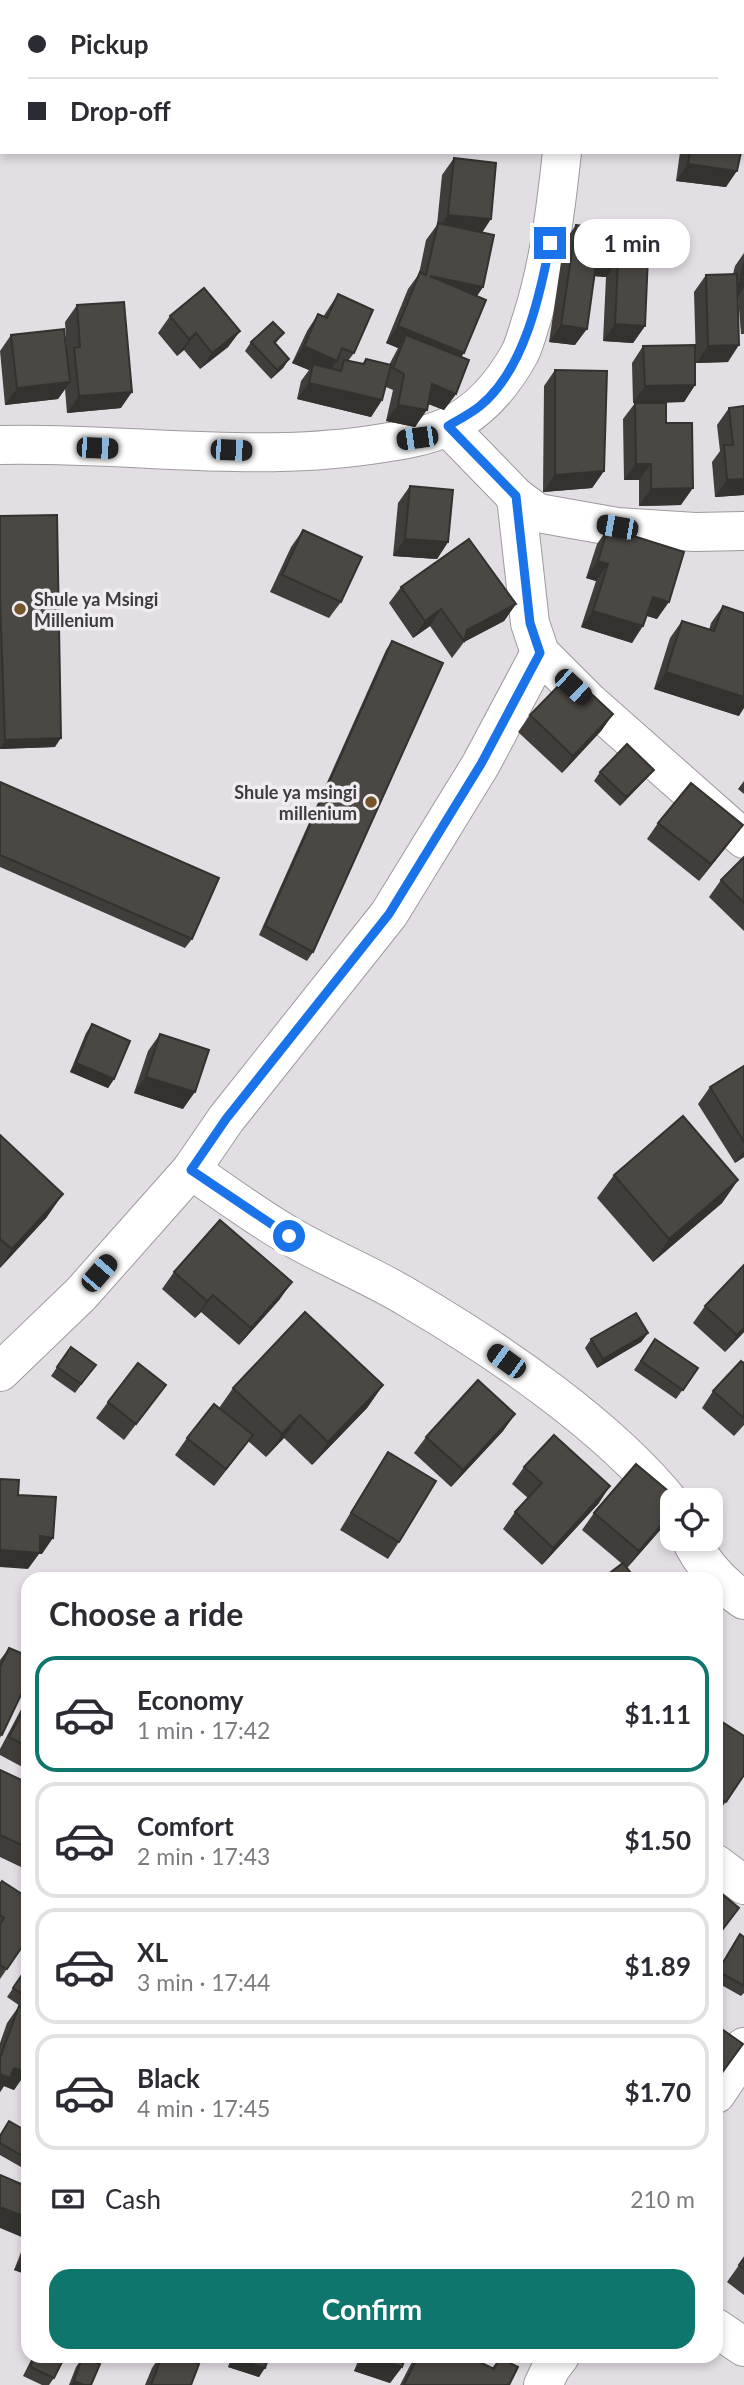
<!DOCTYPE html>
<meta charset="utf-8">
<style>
:root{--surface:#fff;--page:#f2f2f3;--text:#2b2b33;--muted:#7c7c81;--line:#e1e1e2;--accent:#0f766e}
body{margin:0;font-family:Lato,sans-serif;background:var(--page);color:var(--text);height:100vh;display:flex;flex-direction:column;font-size:26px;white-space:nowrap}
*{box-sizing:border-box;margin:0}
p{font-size:23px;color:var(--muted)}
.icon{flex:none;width:38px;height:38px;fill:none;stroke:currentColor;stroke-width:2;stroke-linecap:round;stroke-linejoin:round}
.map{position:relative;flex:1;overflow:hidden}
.sheet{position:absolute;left:21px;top:1572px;width:702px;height:791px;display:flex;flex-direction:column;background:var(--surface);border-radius:21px;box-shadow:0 4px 10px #0003}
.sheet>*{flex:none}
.banner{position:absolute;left:0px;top:0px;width:746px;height:154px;box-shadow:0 4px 10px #0003;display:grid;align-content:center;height:154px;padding:0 28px;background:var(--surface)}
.tools{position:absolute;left:660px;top:1488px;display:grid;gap:14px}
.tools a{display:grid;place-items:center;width:63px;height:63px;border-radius:14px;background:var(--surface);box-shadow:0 4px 10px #0003;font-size:35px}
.end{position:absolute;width:32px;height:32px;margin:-16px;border:9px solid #1a73e8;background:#fff;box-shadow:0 0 0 4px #fff}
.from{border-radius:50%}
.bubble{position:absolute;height:49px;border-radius:21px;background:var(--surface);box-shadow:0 4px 10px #0003;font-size:23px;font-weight:700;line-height:49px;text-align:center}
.car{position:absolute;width:21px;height:42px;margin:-21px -10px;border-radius:9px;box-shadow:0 0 5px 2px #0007;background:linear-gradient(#222 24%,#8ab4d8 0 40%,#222 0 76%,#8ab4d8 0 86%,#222 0)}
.banner b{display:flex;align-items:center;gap:24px;height:66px;font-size:26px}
.banner b+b{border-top:2px solid var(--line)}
.banner i{width:18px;height:18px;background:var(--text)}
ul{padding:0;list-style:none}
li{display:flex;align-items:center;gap:21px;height:116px;margin:0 14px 10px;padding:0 14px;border:4px solid var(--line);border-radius:21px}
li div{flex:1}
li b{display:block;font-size:26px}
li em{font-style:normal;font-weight:700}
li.selected{border-color:var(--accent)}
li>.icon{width:63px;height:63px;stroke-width:1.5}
h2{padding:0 28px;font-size:32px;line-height:84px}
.pay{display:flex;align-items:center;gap:18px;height:77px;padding:0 28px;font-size:26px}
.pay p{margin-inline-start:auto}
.primary-button{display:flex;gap:14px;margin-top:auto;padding:14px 28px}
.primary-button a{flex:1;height:80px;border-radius:21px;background:var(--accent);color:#fff;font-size:28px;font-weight:700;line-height:80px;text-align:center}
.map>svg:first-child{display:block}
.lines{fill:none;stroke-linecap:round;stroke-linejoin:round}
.minor-casing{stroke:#9e9a9f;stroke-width:40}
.minor{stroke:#fff;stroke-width:38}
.wall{fill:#403d3a}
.shaded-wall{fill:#34322f}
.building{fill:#4b4743;stroke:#34322f;stroke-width:2}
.route{stroke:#1a73e8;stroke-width:9}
.poi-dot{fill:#76542c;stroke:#f0ecf1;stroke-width:2.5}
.labels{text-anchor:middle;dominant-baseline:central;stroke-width:7;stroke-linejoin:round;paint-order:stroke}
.poi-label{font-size:18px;font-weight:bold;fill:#3e3c3e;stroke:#f0ecf1;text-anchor:start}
</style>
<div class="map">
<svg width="744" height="2385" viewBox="0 0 744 2385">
<rect width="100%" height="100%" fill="#e3dee4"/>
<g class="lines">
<g class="minor-casing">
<g id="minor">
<polyline points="582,2 582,0"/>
<polyline points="448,427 516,497 538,513 617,527 695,532 744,531"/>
<path d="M0,445C123,442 248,463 370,445C396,441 422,438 447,427C479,412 503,384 520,353C525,343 528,330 532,318C549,265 556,208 562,152"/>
<polyline points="516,497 530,623 540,653 588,701 744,839"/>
<path d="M191,1170C223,1192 254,1215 288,1235C327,1258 371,1275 410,1299C497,1350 609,1426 672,1505"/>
<polyline points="0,1372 81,1294 191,1170 226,1119 389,914 481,764 540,653"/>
<path d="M690,1538C702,1564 721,1584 744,1600"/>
<polyline points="716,1864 744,1885"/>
<polyline points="716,2094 741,2057 744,2047"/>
<polyline points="716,2328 744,2347"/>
<polyline points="543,2385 551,2368 560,2356"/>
</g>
</g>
<use href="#minor" class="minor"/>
</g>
<g class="wall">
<rect x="369" y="0" width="78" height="2"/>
<polygon points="2,21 2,101 0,103 0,24"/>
<polygon points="680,152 741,152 726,187 676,181"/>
<polygon points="454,158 482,232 483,287 477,296 462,357 456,394 444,410 428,404 415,427 386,421 393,390 386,387 382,400 371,417 297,399 301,381 309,370 292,363 307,331 318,314 323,317 338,294 354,353 348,361 362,364 366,359 389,365 398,348 386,343 408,289 419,274 426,240 437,225 442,175"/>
<polygon points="576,225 600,238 605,230 645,326 633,343 603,341 606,277 595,276 575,345 549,342 564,242"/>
<polygon points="744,253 744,334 741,334 738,296 728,362 696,363 694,292 706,275 733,274 735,266"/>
<polygon points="77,305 121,408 67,413 65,389 58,399 5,405 0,351 11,335 67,357 65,322"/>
<polygon points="170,316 240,331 228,347 200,369 184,350 177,356 158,333"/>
<polygon points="284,333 275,344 289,359 283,368 271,379 245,351 251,342"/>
<polygon points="643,346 695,385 684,402 653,403 666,423 681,505 639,506 639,480 624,480 623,419 635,403 633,403 632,363"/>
<polygon points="555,370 604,471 592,488 543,492 544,386"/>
<polygon points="744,406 744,495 715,497 712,462 720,451 717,425 729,408"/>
<polygon points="410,486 448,542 437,559 393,556 398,503"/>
<polygon points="0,516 55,747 0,749"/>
<polygon points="608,528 657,619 647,616 632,643 581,627 596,581 586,578 597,544"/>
<polygon points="303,530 341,602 329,618 270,592 291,547"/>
<polygon points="401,587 516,604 504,621 464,642 452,658 430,626 413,638 389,603"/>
<polygon points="723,606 739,716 654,689 670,638 682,621 709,630 711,623"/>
<polygon points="392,641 313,952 307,961 259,935 386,650"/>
<polygon points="613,714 601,731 562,773 518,732 530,715"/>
<polygon points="654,770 647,778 620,806 594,781 600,772"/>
<polygon points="744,781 744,794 738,789"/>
<polygon points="0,782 192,939 185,948 0,867"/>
<polygon points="658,823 743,825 731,841 699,881 647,839"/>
<polygon points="744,857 744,931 709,897 721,880"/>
<polygon points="92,1024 114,1079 108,1088 70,1072 86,1033"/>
<polygon points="160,1034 183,1109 134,1093 148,1051"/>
<polygon points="744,1066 744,1157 735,1163 698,1104 710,1087"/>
<polygon points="0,1135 47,1217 0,1268"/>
<polygon points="614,1175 738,1180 722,1203 653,1262 597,1198"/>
<polygon points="174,1272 280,1299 239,1345 201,1312 195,1318 162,1289"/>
<polygon points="705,1306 744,1332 725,1352 693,1323"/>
<polygon points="648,1333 641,1342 597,1368 585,1348 591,1339"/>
<polygon points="655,1339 698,1368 676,1399 634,1370"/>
<polygon points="71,1347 96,1365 75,1393 51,1376"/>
<polygon points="744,1361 744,1425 734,1436 702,1408 713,1391"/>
<polygon points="383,1385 367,1408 312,1465 284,1438 266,1457 248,1441 214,1486 175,1455 187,1438 219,1408 233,1388"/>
<polygon points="154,1401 124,1440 96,1418 108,1402"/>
<polygon points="515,1414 503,1431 451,1487 414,1453 426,1437"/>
<polygon points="388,1452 399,1542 388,1559 340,1530 377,1469"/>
<polygon points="524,1467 599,1503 542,1565 503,1529 515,1512 528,1498 512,1484"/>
<polygon points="672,1500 672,1516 627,1568 582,1530 594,1513"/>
<polygon points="28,1643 28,1680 0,1738 0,1660 9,1648 23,1654"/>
<polygon points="28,1696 28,1770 0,1755 0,1749"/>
<polygon points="716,1718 744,1775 716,1816"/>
<polygon points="0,1770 28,1783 28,1857 21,1867 0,1857"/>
<polygon points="0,1883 28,1938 0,1979"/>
<polygon points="740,1934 744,1937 744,1993 741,1996 716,1982 716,1973"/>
<polygon points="28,1966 28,2068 14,2090 4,2086 0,2092 0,2043 7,2023 19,2006 23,2008 7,1997"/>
<polygon points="9,2121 28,2132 28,2171 0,2155 0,2135"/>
<polygon points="28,2237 28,2275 14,2270 25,2242"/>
<polygon points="744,2258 744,2295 727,2282"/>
<polygon points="33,2356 65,2356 54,2378 49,2385 42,2385 23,2376"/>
<polygon points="160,2356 176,2356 191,2385 145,2385 152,2368"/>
<polygon points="232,2356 269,2356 259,2377 228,2367"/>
<polygon points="360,2356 406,2356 402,2367 390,2383 354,2371"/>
<polygon points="415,2356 472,2356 471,2358 492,2368 500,2358 509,2385 400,2385"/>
<polygon points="82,2358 91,2385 69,2385 76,2367"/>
</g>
<g class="shaded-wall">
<polygon points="688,164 737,171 726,187 676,181"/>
<polygon points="448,215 491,219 480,236 436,231"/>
<polygon points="603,259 618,261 606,277 592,276"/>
<polygon points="430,276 483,287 472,303"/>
<polygon points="741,279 744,279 744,287 738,296 730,296"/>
<polygon points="615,324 645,326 633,343 603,341"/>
<polygon points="561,325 587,329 575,345 549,342"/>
<polygon points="398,326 464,353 452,370 406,335 398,348 386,343"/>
<polygon points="240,331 228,347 200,369 212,353"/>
<polygon points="196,333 184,350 177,356 189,339"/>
<polygon points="739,345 728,362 696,363 708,346"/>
<polygon points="304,346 337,361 325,377 313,364 309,370 292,363"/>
<polygon points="289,359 283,368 271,379 277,370"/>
<polygon points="70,382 58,399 5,405 17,388"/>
<polygon points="309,383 382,400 371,417 297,399"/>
<polygon points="432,384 456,394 444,410 421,401"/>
<polygon points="695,385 684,402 633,403 645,386"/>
<polygon points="132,392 121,408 67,413 79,396"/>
<polygon points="398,405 427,410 415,427 386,421"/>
<polygon points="636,464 651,464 639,480 624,480"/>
<polygon points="604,471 592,488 543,492 555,475"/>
<polygon points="744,479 744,495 715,497 727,480"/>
<polygon points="693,488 681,505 639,506 651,489"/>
<polygon points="405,539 448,542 437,559 393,556"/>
<polygon points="598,561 608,564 596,581 586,578"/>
<polygon points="653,597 669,602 657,619 641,614"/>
<polygon points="516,604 504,621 464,642 467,630"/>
<polygon points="441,609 430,626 413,638 425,621"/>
<polygon points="593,611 643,626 632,643 581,627"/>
<polygon points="666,672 744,697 744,708 739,716 654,689"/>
<polygon points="613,714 601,731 562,773 573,756"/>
<polygon points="61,738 55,747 0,749 5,740"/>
<polygon points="654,770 647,778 620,806 626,797"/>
<polygon points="743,825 731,841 699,881 711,864"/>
<polygon points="76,1063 114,1079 108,1088 70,1072"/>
<polygon points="146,1077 195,1092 183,1109 134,1093"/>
<polygon points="744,1150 744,1157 735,1163"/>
<polygon points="738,1180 722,1203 653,1262 669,1239"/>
<polygon points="63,1194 47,1217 0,1268 12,1249"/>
<polygon points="292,1282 280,1299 239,1345 251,1328"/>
<polygon points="213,1295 201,1312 195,1318 207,1301"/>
<polygon points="744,1328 744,1332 725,1352 737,1335"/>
<polygon points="648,1333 641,1342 597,1368 603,1359"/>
<polygon points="383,1385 367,1408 312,1465 328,1442"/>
<polygon points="515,1414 503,1431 451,1487 463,1470"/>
<polygon points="300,1415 284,1438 266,1457 282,1434"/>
<polygon points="253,1435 241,1451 214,1486 226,1469"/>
<polygon points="610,1486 599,1503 542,1565 553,1548"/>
<polygon points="672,1513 672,1516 670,1519 627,1568 639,1551"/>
<polygon points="40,1536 53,1538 42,1554 39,1554 28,1569 0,1567 0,1550"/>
<polygon points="14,2068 26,2073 14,2090 4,2086 0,2092 0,2074"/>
<polygon points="0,2207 28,2218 28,2233 24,2238 0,2228"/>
<polygon points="26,2253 28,2254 28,2275 14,2270"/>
<polygon points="365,2356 370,2356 402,2367 390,2383 354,2371"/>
<polygon points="234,2358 265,2368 259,2377 228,2367"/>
<polygon points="74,2381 84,2385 71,2385"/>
</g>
<g class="building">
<polygon points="19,0 113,0 115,2 17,2"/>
<polygon points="384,0 447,0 447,2 383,2"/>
<polygon points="624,0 657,0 656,2 624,2"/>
<polygon points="2,26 2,46 0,44 0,28"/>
<polygon points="690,152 741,152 737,171 688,164"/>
<polygon points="454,158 496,163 491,219 448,215"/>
<polygon points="438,223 494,235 483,287 430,276 486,300 464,353 398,326 420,272 426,275"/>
<polygon points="576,225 601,228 587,329 561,325"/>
<polygon points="605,230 649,233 645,326 615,324 618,261 603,259"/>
<polygon points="744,263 744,279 741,279"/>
<polygon points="737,274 739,345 708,346 706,275"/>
<polygon points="204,288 240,331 212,353 196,333 189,339 170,316"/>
<polygon points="338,294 373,310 354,353 342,348 337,361 304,346 318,314 327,318"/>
<polygon points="124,302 132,392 79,396 74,348 80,347 77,305"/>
<polygon points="273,322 284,333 274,342 289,359 277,370 251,342"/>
<polygon points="64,329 70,382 17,388 11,335"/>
<polygon points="406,335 469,360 456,394 432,384 427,410 398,405 404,374 393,368"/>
<polygon points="695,345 695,385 645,386 643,346"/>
<polygon points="366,359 391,365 382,400 309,383 313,364 341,371 344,360 364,364"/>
<polygon points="555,370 607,371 604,471 555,475"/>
<polygon points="635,403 666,403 666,423 692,423 693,488 651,489 651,464 636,464"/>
<polygon points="744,406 744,479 727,480 724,445 733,445 729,408"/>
<polygon points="410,486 453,490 448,542 405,539"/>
<polygon points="57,515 61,738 5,740 0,598 0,516"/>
<polygon points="608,528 684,552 669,602 653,597 643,626 593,611 608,564 598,561"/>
<polygon points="303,530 362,557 341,602 282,575"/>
<polygon points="469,539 516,604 467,630 464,641 441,609 425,621 401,587"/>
<polygon points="723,606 744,613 744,697 666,672 682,621 714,631"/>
<polygon points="392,641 443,663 313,952 265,926"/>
<polygon points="570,674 613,714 573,756 530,715"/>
<polygon points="627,744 654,770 626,797 600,772"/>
<polygon points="0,782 219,878 192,939 0,855"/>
<polygon points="691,783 743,825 711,864 658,823"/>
<polygon points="744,857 744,903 721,880"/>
<polygon points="92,1024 130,1041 114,1079 76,1063"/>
<polygon points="160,1034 209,1050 195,1092 146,1077"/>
<polygon points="744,1066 744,1142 710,1087"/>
<polygon points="683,1116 738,1180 669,1239 614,1175"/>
<polygon points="0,1135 63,1194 12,1249 0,1239"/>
<polygon points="220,1220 292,1282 251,1328 213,1295 207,1301 174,1272"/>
<polygon points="744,1265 744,1328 737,1335 705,1306"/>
<polygon points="305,1312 383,1385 328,1442 300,1415 282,1434 233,1388"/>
<polygon points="636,1313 648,1333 603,1359 591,1339"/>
<polygon points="655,1339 698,1368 683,1390 641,1361"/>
<polygon points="71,1347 96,1365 81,1384 57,1367"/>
<polygon points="741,1361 744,1364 744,1418 713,1391"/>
<polygon points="138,1363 166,1385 136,1424 108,1402"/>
<polygon points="478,1380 515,1414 463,1470 426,1437"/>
<polygon points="214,1404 253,1435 226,1469 187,1438"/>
<polygon points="554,1435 610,1486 553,1548 515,1512 542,1483 524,1467"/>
<polygon points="388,1452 436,1481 399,1542 351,1513"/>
<polygon points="636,1464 679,1500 672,1500 672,1513 639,1551 594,1513"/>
<polygon points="0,1479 19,1480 18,1495 56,1497 53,1538 40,1536 40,1553 0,1550"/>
<polygon points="623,1563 635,1578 603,1578"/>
<polygon points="9,1648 28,1656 28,1680 2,1735 0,1734 0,1667"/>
<polygon points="28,1701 28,1747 9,1737"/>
<polygon points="716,1718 744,1736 744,1775 726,1802 716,1796"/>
<polygon points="0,1770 28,1783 28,1848 0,1835"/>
<polygon points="2,1881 28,1898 28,1938 7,1969 0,1965 0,1924 4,1918 0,1915 0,1884"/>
<polygon points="716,1889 739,1908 716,1938"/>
<polygon points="740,1934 744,1937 744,1986 718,1971"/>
<polygon points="28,1966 28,1998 13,1988"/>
<polygon points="19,2006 28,2009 28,2068 26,2073 14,2068 10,2078 0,2074 0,2058"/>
<polygon points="716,2025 743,2044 716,2081"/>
<polygon points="9,2121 28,2132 28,2159 0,2143 0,2136"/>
<polygon points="0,2175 28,2187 28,2218 0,2207"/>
<polygon points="744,2258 744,2269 739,2265"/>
<polygon points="35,2356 65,2356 54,2378 30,2367"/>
<polygon points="162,2356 176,2356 199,2364 191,2385 151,2385"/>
<polygon points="235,2356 269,2356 265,2368 234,2358"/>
<polygon points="370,2356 406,2356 402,2367"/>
<polygon points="418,2356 472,2356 471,2358 494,2369 500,2358 518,2367 509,2385 404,2385"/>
<polygon points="82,2358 100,2364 91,2385 84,2385 74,2381"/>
</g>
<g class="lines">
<path class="route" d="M289,1236L191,1170L226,1119L389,914L481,764L540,653L530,623L516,496L448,426C458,420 470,414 480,406C524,370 540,296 550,243"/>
</g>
<g class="poi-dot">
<circle cx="20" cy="609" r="7"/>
<circle cx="371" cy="802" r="7"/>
</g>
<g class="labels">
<g class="poi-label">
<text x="34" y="599">Shule ya Msingi<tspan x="34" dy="21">Millenium</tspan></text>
<text x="357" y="792" text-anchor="end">Shule ya msingi<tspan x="357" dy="21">millenium</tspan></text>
</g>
</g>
</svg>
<div class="tools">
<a><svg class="icon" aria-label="locate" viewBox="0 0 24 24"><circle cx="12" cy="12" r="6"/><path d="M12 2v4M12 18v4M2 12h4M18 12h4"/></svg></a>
</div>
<i class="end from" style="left:289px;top:1236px"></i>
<i class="end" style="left:550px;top:243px"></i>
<div class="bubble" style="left:574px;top:219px;width:116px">1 min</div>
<i class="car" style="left:417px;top:438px;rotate:262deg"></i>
<i class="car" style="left:97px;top:448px;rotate:92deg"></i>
<i class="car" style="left:231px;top:450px;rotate:92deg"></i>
<i class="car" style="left:617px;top:527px;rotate:280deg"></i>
<i class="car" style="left:573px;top:687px;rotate:133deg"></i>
<i class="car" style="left:99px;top:1273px;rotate:41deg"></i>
<i class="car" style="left:506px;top:1361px;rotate:306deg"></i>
<div class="banner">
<b><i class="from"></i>Pickup</b>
<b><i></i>Drop-off</b>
</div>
<section class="sheet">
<h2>Choose a ride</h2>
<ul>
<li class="selected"><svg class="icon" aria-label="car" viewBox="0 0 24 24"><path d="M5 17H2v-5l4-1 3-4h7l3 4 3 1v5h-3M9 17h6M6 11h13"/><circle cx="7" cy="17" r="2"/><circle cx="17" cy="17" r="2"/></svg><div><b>Economy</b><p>1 min · 17:42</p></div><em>$1.11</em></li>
<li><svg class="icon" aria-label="car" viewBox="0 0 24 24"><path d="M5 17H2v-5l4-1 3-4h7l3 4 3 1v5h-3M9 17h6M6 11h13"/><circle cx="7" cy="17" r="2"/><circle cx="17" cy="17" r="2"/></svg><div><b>Comfort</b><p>2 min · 17:43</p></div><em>$1.50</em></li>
<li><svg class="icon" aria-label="car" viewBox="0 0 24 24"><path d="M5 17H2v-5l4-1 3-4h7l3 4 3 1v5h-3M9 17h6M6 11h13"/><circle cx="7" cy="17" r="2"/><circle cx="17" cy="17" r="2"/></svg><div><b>XL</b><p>3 min · 17:44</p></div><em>$1.89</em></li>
<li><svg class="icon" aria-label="car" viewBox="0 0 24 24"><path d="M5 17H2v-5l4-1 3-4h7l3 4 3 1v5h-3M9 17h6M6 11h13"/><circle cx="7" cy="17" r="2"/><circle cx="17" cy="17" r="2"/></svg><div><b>Black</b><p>4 min · 17:45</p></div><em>$1.70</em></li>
</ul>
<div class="pay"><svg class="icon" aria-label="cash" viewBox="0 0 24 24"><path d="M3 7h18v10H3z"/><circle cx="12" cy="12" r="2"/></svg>Cash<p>210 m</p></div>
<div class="primary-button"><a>Confirm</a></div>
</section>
</div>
